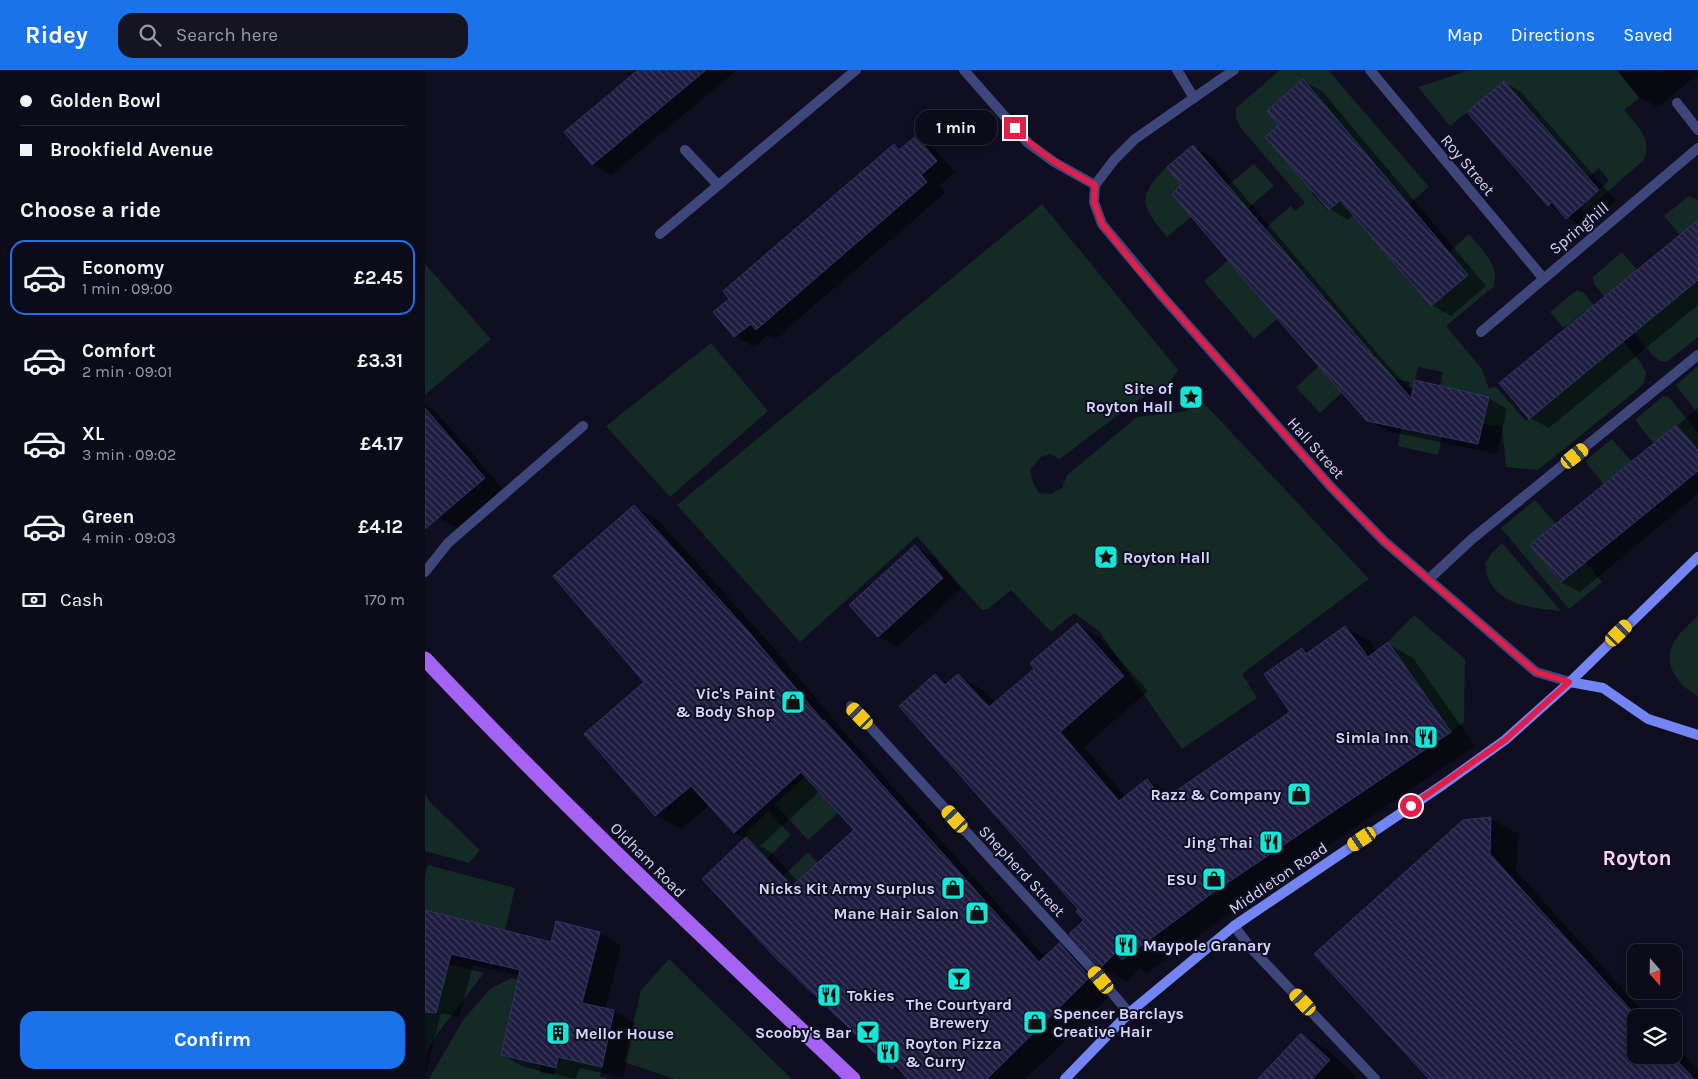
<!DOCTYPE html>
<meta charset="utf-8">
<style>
:root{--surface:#0b0b19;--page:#141422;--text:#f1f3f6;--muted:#9a9ba2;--line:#2b2b38;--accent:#1a73e8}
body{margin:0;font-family:Karla,sans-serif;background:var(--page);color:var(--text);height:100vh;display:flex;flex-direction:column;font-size:19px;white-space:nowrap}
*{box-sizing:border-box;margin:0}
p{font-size:16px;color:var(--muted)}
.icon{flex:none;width:28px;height:28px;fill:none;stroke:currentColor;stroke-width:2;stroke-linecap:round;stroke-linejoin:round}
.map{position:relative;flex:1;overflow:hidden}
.side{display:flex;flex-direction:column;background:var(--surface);width:425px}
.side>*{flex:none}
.top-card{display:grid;align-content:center;height:110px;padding:0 20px;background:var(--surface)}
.needle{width:32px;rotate:160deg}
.buttons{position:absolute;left:1202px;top:874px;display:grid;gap:10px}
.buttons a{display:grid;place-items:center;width:55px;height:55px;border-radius:10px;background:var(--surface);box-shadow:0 2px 8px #0003,0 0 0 1px var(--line);font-size:25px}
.end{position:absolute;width:22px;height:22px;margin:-11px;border:6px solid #e11d48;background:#fff;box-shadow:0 0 0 2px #fff}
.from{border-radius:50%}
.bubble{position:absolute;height:35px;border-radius:15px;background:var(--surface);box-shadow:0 2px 8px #0003,0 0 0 1px var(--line);font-size:16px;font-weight:700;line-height:35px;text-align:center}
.car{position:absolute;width:15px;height:30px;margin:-15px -8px;border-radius:6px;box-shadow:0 0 4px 1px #0007;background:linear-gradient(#f5c518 24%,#345 0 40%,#f5c518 0 76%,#345 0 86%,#f5c518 0)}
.top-card b{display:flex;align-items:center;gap:18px;height:48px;font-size:19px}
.top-card b+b{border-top:1px solid var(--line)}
.top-card i{width:12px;height:12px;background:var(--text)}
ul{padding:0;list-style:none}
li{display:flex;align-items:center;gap:15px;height:75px;margin:0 10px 8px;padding:0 10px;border:2px solid transparent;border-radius:15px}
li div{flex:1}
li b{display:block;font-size:19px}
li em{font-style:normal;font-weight:700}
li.on{border-color:var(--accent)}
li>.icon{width:45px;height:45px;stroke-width:1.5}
h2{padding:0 20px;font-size:22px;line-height:60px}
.pay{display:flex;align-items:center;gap:12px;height:55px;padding:0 20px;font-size:19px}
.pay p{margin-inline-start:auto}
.cta{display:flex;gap:10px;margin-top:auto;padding:10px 20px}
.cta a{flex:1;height:58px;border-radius:15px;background:var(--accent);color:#fff;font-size:20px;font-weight:700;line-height:58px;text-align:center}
header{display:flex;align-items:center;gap:30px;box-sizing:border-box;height:70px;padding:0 25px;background:var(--accent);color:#fff}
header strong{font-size:24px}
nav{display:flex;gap:28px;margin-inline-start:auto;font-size:18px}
.search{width:350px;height:45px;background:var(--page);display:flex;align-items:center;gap:12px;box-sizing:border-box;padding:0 18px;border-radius:15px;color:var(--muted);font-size:19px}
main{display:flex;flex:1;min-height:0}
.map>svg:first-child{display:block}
.green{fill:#132a25;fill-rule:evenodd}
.shadow{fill:#0007;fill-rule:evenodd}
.building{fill:url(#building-back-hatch);stroke:#32316a}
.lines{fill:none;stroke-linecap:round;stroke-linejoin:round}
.lane{stroke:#3e477c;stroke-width:10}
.street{stroke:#3e477c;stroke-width:10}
.secondary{stroke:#7285f3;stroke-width:10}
.primary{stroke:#a463f2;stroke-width:15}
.route{stroke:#e11d48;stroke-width:6}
.labels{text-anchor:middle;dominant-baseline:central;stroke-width:4;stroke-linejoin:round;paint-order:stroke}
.street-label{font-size:16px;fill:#d3d5fb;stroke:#0f0f21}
.poi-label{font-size:16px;font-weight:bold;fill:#d3d5fb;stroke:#0f0f21;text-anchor:end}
.district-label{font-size:21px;font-weight:bold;fill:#fbd5f4;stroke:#0f0f21}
</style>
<header>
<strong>Ridey</strong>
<div class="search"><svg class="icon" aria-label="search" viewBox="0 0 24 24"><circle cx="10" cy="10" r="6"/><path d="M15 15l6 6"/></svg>Search here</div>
<nav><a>Map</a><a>Directions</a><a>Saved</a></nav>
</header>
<main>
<section class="side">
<div class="top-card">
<b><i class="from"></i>Golden Bowl</b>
<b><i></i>Brookfield Avenue</b>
</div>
<h2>Choose a ride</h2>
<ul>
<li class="on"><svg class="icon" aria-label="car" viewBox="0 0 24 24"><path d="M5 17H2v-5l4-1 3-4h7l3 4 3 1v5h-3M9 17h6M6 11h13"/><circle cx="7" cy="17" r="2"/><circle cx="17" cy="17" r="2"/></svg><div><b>Economy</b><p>1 min · 09:00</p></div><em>£2.45</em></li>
<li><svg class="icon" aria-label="car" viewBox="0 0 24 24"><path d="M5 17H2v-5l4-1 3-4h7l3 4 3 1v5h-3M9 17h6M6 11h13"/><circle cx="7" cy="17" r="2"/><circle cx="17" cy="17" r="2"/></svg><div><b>Comfort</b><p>2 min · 09:01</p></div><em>£3.31</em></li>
<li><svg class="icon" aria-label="car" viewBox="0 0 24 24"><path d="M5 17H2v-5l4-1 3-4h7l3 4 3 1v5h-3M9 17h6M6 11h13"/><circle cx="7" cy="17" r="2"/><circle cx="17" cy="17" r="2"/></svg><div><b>XL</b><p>3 min · 09:02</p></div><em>£4.17</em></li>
<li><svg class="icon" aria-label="car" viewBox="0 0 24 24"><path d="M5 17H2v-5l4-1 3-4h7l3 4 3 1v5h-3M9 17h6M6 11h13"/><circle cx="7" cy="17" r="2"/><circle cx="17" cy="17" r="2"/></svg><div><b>Green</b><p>4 min · 09:03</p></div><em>£4.12</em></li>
</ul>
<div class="pay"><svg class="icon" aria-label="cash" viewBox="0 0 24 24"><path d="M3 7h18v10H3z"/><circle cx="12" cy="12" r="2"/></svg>Cash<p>170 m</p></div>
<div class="cta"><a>Confirm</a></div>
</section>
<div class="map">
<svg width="1273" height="1009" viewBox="0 0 1273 1009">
<defs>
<pattern id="building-back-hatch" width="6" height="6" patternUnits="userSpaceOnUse" patternTransform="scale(1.25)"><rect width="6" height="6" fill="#1e1d40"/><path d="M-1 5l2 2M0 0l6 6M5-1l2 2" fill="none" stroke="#3e3d5c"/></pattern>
</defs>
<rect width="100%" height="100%" fill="#0f0f21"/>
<g class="green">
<path d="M855,0H903L1004,117L983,135L962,109L925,141L1006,236L1043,205L1024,182L1044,164C1056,179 1077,197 1068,217L1021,256L1057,299L1064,319L1070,316L1101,351L1197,273L1174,257L1160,241L1139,258L1125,242L1152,220L1158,222L1216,293L1221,303L1218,315L1113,400L1081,397L1077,357L1058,354L1063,329L1015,316L1018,302L993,297L988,318L984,317L985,312L949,305L925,315L895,343L871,317L894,296L913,318L949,286L867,193L830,223L852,249L829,269L779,211L866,136L870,141L880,133L815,57L811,48V38ZM878,9L903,37L899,41L931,72L953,97L903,141L887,123L901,111L840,67L854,55L842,41Z"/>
<path d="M1045,0H1192L1214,28L1199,40C1212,56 1229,70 1218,91L1159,142L1155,137L1184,111L1174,98L1131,137L1127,132L1159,104L1079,11L1025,56L993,17Z"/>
<polygon points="829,94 849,116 821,140 802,116"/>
<path d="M742,97L756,115L747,124L767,146L742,167C717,137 710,127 742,97Z"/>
<polygon points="1264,126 1273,130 1273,150 1255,165 1239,146"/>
<polygon points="617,134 753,300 742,316 713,330 635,389 625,384 616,387 605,400 608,413 614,423 626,424 637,418 642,405 712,347 761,341 775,329 944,509 817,604 832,628 757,679 674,561 649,543 626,562 586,520 563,539 557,540 492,466 375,572 252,435"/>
<polygon points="1197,182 1212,200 1273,210 1273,267 1242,292 1235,291 1229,287 1169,214 1168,207"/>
<polygon points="0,194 66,269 0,325"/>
<polygon points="286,273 343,341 245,427 181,356"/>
<polygon points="1273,296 1273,344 1251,315"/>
<polygon points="1238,326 1244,327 1273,363 1273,380 1251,355 1229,374 1210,350"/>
<polygon points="976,358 1007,364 1018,361 1013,385 973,376"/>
<polygon points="1187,369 1207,392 1179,415 1160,391"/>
<polygon points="1110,430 1131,454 1105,475 1135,512 1161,492 1177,512 1144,539 1076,458"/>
<path d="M1077,473L1136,541C1102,538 1064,534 1060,494L1066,484Z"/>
<polygon points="989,545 1040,589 1039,652 1026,662 963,572"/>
<path d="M1273,546V626C1252,615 1235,592 1251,569C1257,560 1266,553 1273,546Z"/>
<polygon points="381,706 413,743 383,770 350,734"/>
<polygon points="0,724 6,733 55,780 44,793 0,781"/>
<polygon points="343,741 366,765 333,798 312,776 322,765 321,763"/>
<polygon points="383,782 398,799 403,829 351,813"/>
<polygon points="3,795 90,818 80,861 0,841 0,807"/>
<polygon points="244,889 367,1009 250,1009 199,992 216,920"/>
<polygon points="24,894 59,903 12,964 0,986 0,933 13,936"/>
<polygon points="86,908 126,916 121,932 89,925 76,985 116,995 115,1002 129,1005 133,987 177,997 175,1007 185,1009 4,1009 38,950 65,919"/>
</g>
<g class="shadow">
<polygon points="215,0 312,0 186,105 168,94"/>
<polygon points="1273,0 1273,4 1233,37 1214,27 1193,1"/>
<polygon points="878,11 897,21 1061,216 1026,246 1007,235 929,144 923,150 905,139 856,55"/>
<polygon points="1079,12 1096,22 1191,131 1159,158 1124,135"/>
<polygon points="491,67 509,78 530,102 514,116 520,123 350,269 343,265 329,277 310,266 290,242 469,75 476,79"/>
<polygon points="768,77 786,87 964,297 988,322 1063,328 1082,339 1072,384 962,361 943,350 758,116"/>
<polygon points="1273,151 1273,235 1124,358 1105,348 1075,313"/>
<polygon points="0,335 12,343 78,419 32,458 14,448 0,432"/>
<polygon points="1273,338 1273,424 1155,522 1136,512 1107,475"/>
<path d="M210,437L234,451L348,577L420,663L621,888L634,875L659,889L689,922L601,1009H485L467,998L321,769L309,762L285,735L256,759L231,745ZM395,721L431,760L373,812L346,782L335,776Z"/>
<polygon points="490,477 509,487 536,519 472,577 454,566"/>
<polygon points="652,554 676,569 723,621 659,677 701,727 723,710 748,725 867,642 877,579 884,583 920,557 945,571 952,582 964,574 988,588 1050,676 811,838 722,903 714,898 701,911 676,897 655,839 511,606 524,614 533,606 558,620 571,633 611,599"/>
<polygon points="1066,749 1093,764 1091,801 1224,948 1211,948 1211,985 1249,985 1249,974 1273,1001 1273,1009 1006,1009"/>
<polygon points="0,841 127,874 175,863 196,876 180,939 189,941 210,953 198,1008 155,998 150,1009 99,997 77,985 94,906 48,895 34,947 16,943 0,1006"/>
<polygon points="876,964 903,980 931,1006 929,1009 834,1009"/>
</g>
<g class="building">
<polygon points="213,0 281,0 167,95 139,62"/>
<polygon points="878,9 1043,205 1006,236 915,130 904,140 840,67 854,55 842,41"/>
<polygon points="1079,11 1174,120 1141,149 1127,132 1123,136 1042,42"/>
<polygon points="491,66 512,91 496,105 502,112 331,260 326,254 309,267 288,242 304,229 298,221 469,74 474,80"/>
<polygon points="768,75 948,285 946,286 950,287 986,328 990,310 1064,327 1053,374 942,351 869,268 747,124 756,115 742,97"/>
<polygon points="1273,150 1273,210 1104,349 1074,313"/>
<polygon points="0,338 60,408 0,459"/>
<polygon points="1251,355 1273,380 1273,401 1136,512 1105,475"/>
<polygon points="209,435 323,561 398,651 399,650 452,709 614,892 634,873 665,907 562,1009 483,1009 470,995 467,999 350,887 277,809 321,767 367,816 429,760 376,702 309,763 266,716 230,746 159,664 219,612 128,506"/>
<polygon points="490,475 518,508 453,567 424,535"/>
<polygon points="652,553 699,606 635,662 694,731 722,709 738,730 865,642 839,604 877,578 881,584 920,556 943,587 963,572 1026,662 786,824 697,890 690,883 675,898 644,864 659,850 651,842 653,839 474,636 510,604 520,615 533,604 564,637 609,599 605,593"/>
<polygon points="1066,747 1065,784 1213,948 1211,985 1247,985 1269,1009 1004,1009 889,884 1038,750"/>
<polygon points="0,840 126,872 131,851 175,862 157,933 189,940 177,997 133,987 131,998 76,985 95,900 26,884 11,943 0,942"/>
<polygon points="876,963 905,990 887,1009 833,1009"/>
</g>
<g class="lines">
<g class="lane">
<polyline points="0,502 23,473 158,356"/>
<polyline points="1004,509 1047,469 1273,285"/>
</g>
<g class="street">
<polyline points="539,0 603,73 629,92 670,115"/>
<polyline points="752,0 769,28"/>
<polyline points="945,0 1118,208"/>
<polyline points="1252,33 1273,60"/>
<polyline points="260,80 293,115"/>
<polyline points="670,115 669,132 677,154 737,226 907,418 959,471 1111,602 1145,612"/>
<polyline points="670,115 689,90 710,69 809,0"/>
<polyline points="235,164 431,0"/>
<polyline points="1056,262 1273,78"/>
<polyline points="426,636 668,900 704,943"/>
<polyline points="809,856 825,877 950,1009"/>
</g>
<g class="secondary">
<polyline points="1145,612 1178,618 1223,649 1273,665"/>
<polyline points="640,1009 704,943 809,856 1019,714 1080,670 1145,612 1273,487"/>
</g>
<path class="primary" d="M0,589C137,735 283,872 428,1009"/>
</g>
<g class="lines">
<path class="route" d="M590,58C613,84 641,99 670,115L669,132L677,154L714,200L907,418L959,471L1111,602L1144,612L1080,670L986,736"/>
</g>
<defs>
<g id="sight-square" transform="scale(1.25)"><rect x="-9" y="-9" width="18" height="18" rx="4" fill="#14e6d7" stroke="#0f0f21"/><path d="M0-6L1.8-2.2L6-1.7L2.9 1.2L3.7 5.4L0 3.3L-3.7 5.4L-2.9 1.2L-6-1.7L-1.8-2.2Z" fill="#111"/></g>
<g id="shop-square" transform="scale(1.25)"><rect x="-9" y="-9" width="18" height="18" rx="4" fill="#14e6d7" stroke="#0f0f21"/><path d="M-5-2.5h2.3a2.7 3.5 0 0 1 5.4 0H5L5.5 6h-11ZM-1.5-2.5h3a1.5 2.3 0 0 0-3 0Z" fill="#111"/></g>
<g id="restaurant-square" transform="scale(1.25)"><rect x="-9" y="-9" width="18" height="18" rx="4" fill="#14e6d7" stroke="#0f0f21"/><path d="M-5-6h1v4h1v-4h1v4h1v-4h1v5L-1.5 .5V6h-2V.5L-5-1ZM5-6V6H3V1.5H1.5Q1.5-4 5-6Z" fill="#111"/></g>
<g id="bar-square" transform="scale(1.25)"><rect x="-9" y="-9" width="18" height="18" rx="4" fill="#14e6d7" stroke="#0f0f21"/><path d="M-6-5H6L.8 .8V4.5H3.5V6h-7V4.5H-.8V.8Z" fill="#111"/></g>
<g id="building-square" transform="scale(1.25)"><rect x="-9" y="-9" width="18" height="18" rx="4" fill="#14e6d7" stroke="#0f0f21"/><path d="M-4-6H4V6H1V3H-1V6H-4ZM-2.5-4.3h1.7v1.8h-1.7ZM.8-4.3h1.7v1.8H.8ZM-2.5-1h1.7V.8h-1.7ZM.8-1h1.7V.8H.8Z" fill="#111"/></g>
</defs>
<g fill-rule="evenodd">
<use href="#sight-square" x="766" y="327"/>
<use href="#sight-square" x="681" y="487"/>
<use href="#shop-square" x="368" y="632"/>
<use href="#restaurant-square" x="1001" y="667"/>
<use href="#shop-square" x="874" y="724"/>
<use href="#restaurant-square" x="846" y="772"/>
<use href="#shop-square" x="789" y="809"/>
<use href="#shop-square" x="528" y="818"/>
<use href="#shop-square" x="552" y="843"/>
<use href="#restaurant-square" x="701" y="875"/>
<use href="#bar-square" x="534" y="909"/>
<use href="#restaurant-square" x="404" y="925"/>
<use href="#shop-square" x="610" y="952"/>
<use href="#bar-square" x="443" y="962"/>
<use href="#building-square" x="133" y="963"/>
<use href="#restaurant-square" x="463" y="982"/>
</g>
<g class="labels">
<g class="street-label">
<text transform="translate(1043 95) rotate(50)">Roy Street</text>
<text transform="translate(1154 158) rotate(-40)">Springhill</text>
<text transform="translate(891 378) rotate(48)">Hall Street</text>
<text transform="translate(223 790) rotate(45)">Oldham Road</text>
<text transform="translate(597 801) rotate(47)">Shepherd Street</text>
<text transform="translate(853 808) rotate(-34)">Middleton Road</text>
</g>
<g class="poi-label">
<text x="748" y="318">Site of<tspan x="748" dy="18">Royton Hall</tspan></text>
<text x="698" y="487" text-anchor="start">Royton Hall</text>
<text x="350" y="623">Vic's Paint<tspan x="350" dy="18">&amp; Body Shop</tspan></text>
<text x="984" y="667">Simla Inn</text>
<text x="856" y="724">Razz &amp; Company</text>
<text x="828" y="772">Jing Thai</text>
<text x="772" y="809">ESU</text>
<text x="510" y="818">Nicks Kit Army Surplus</text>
<text x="534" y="843">Mane Hair Salon</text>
<text x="718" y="875" text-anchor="start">Maypole Granary</text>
<text x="422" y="925" text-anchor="start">Tokies</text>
<text x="534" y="934" text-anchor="middle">The Courtyard<tspan x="534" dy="18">Brewery</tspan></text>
<text x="628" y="943" text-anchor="start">Spencer Barclays<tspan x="628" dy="18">Creative Hair</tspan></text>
<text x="426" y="962">Scooby's Bar</text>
<text x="150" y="963" text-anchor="start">Mellor House</text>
<text x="480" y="973" text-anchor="start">Royton Pizza<tspan x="480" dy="18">&amp; Curry</tspan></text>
</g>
<g class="district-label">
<text x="1212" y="788">Royton</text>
</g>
</g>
</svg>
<div class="buttons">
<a><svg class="needle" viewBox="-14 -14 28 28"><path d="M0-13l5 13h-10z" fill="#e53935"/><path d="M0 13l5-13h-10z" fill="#9a9ba2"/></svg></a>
<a><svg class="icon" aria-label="layers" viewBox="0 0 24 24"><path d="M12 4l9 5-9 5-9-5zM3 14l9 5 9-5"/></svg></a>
</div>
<i class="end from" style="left:986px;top:736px"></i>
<i class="end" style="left:590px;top:58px"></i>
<div class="bubble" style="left:490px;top:40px;width:82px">1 min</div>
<i class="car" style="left:1150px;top:386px;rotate:51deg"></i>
<i class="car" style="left:1194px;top:563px;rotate:45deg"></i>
<i class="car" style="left:435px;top:646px;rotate:316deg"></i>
<i class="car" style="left:530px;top:749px;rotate:318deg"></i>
<i class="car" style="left:937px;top:769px;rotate:236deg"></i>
<i class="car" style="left:676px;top:910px;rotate:320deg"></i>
<i class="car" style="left:878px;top:932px;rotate:317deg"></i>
</div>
</main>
